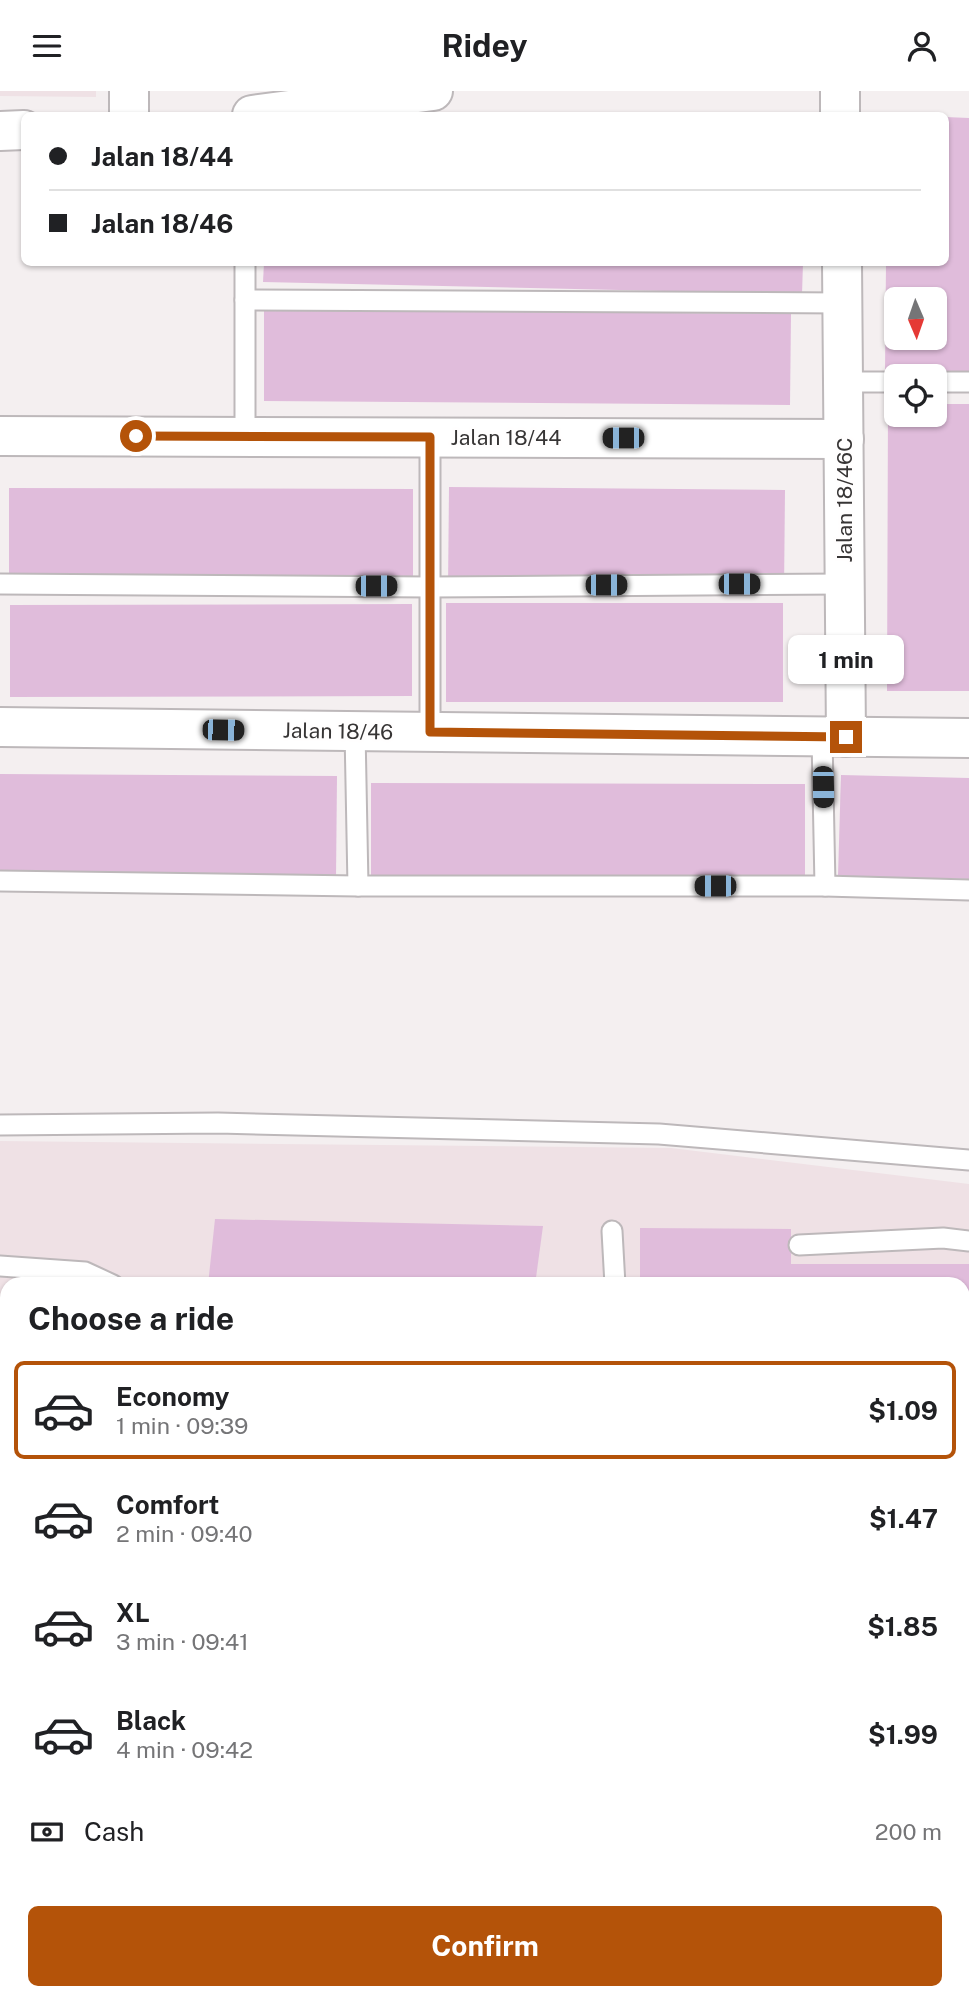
<!DOCTYPE html>
<meta charset="utf-8">
<style>
:root{--surface:#fff;--page:#f2f2f2;--text:#202124;--muted:#757577;--line:#e0e0e0;--accent:#b45309}
body{margin:0;font-family:"Public Sans",sans-serif;background:var(--page);color:var(--text);height:100vh;display:flex;flex-direction:column;font-size:26px;white-space:nowrap}
*{box-sizing:border-box;margin:0}
p{font-size:23px;color:var(--muted)}
.icon{flex:none;width:38px;height:38px;fill:none;stroke:currentColor;stroke-width:2;stroke-linecap:round;stroke-linejoin:round}
.map{position:relative;flex:1;overflow:hidden}
.sheet{position:absolute;left:0px;top:1186px;width:970px;height:723px;display:flex;flex-direction:column;background:var(--surface);border-radius:21px 21px 0 0;box-shadow:0 2px 5px #0004}
.sheet>*{flex:none}
.hud{position:absolute;left:21px;top:21px;width:928px;height:154px;border-radius:10px;box-shadow:0 2px 5px #0004;display:grid;align-content:center;height:154px;padding:0 28px;background:var(--surface)}
.needle{width:46px;rotate:178deg}
.tools{position:absolute;left:884px;top:196px;display:grid;gap:14px}
.tools a{display:grid;place-items:center;width:63px;height:63px;border-radius:10px;background:var(--surface);box-shadow:0 2px 5px #0004;font-size:35px}
.end{position:absolute;width:32px;height:32px;margin:-16px;border:9px solid #b45309;background:#fff;box-shadow:0 0 0 4px #fff}
.from{border-radius:50%}
.bubble{position:absolute;height:49px;border-radius:10px;background:var(--surface);box-shadow:0 2px 5px #0004;font-size:23px;font-weight:700;line-height:49px;text-align:center}
.car{position:absolute;width:21px;height:42px;margin:-21px -10px;border-radius:9px;box-shadow:0 0 5px 2px #0007;background:linear-gradient(#222 24%,#8ab4d8 0 40%,#222 0 76%,#8ab4d8 0 86%,#222 0)}
.hud b{display:flex;align-items:center;gap:24px;height:66px;font-size:26px}
.hud b+b{border-top:2px solid var(--line)}
.hud i{width:18px;height:18px;background:var(--text)}
ul{padding:0;list-style:none}
li{display:flex;align-items:center;gap:21px;height:98px;margin:0 14px 10px;padding:0 14px;border:4px solid transparent;border-radius:10px}
li div{flex:1}
li b{display:block;font-size:26px}
li em{font-style:normal;font-weight:700}
li.active{border-color:var(--accent)}
li>.icon{width:63px;height:63px;stroke-width:1.5}
h2{padding:0 28px;font-size:32px;line-height:84px}
.pay{display:flex;align-items:center;gap:18px;height:77px;padding:0 28px;font-size:26px}
.pay p{margin-inline-start:auto}
.cta{display:flex;gap:14px;margin-top:auto;padding:14px 28px}
.cta a{flex:1;height:80px;border-radius:10px;background:var(--accent);color:#fff;font-size:28px;font-weight:700;line-height:80px;text-align:center}
header{display:flex;justify-content:space-between;align-items:center;height:91px;padding:0 28px;background:var(--surface);font-size:32px;font-weight:700}
.map>svg:first-child{display:block}
.built{fill:#efe1e5;fill-rule:evenodd}
.building{fill:#e0bcdb;fill-rule:evenodd}
.lines{fill:none;stroke-linecap:round;stroke-linejoin:round}
.service-casing{stroke:#bdb8ba;stroke-width:23}
.minor-casing{stroke:#bdb8ba;stroke-width:42}
.service{stroke:#fff;stroke-width:19}
.minor{stroke:#fff;stroke-width:38}
.route{stroke:#b45309;stroke-width:9}
.labels{text-anchor:middle;dominant-baseline:central;stroke-width:6;stroke-linejoin:round;paint-order:stroke}
.street-label{font-size:21px;fill:#373535;stroke:#fffefe}
</style>
<header><svg class="icon" aria-label="menu" viewBox="0 0 24 24"><path d="M4 6h16M4 12h16M4 18h16"/></svg>Ridey<svg class="icon" aria-label="person" viewBox="0 0 24 24"><circle cx="12" cy="8" r="4"/><path d="M4 21q1-7 8-7t8 7"/></svg></header>
<div class="map">
<svg width="969" height="1908" viewBox="0 0 969 1908">
<rect width="100%" height="100%" fill="#f4eff0"/>
<g class="built">
<polygon points="0,0 96,0 96,6 0,5"/>
<path d="M0,1050L671,1057L969,1093V1908H0ZM7,1194H962V1902H7Z"/>
</g>
<g class="building">
<path d="M945,26L969,27V283L885,281L886,172H945ZM896,208H934V247H896Z"/>
<polygon points="264,172 803,172 802,203 263,191"/>
<polygon points="264,219 791,223 790,314 264,310"/>
<polygon points="888,313 896,313 896,324 934,324 934,313 969,313 969,600 887,600"/>
<polygon points="449,396 785,399 784,501 448,499"/>
<polygon points="9,397 413,398 413,489 9,488"/>
<rect x="446" y="512" width="337" height="99"/>
<polygon points="412,513 412,605 10,606 10,514"/>
<polygon points="0,683 337,685 336,788 0,785"/>
<polygon points="841,684 969,687 969,788 838,785"/>
<polygon points="371,692 805,693 805,792 371,791"/>
<polygon points="215,1128 543,1135 535,1194 208,1194"/>
<polygon points="640,1137 791,1138 791,1173 969,1173 969,1576 962,1576 962,1194 640,1194"/>
<polygon points="0,1239 7,1240 7,1902 57,1902 56,1908 0,1908"/>
<polygon points="962,1715 969,1717 969,1845 962,1844"/>
<polygon points="122,1902 443,1902 442,1908 122,1908"/>
<polygon points="467,1902 672,1902 699,1907 467,1908"/>
</g>
<g class="lines">
<g class="service-casing">
<g id="service">
<polyline points="245,209 842,212"/>
<polyline points="843,291 896,291"/>
<polyline points="934,291 969,291"/>
<polyline points="245,346 245,172"/>
<polyline points="0,493 430,496 845,493"/>
<polyline points="355,640 358,795"/>
<polyline points="430,641 430,346"/>
<polyline points="822,646 825,795"/>
<polyline points="0,790 358,795 825,795 969,799"/>
<polyline points="0,1034 218,1032 659,1043 969,1069"/>
<polyline points="612,1140 615,1194"/>
<polyline points="799,1154 943,1147 969,1150"/>
<polyline points="0,1175 85,1181 113,1194"/>
<polyline points="962,1594 969,1595"/>
<polyline points="962,1684 969,1686"/>
<polyline points="864,1902 888,1908"/>
<polyline points="93,1908 94,1902"/>
</g>
</g>
<g class="minor-casing">
<g id="minor">
<polyline points="129,0 129,24"/>
<polyline points="840,0 840,24"/>
<polyline points="252,24 433,0"/>
<polyline points="0,40 24,39"/>
<polyline points="842,172 846,646"/>
<polyline points="0,345 844,348"/>
<polyline points="0,636 969,647"/>
</g>
</g>
<use href="#service" class="service"/>
<use href="#minor" class="minor"/>
</g>
<g class="lines">
<polyline class="route" points="136,345 430,346 430,641 846,646"/>
</g>
<g class="labels">
<g class="street-label">
<text x="506" y="346">Jalan 18/44</text>
<text transform="translate(844 409) rotate(-90)">Jalan 18/46C</text>
<text transform="translate(338 640) rotate(1)">Jalan 18/46</text>
</g>
</g>
</svg>
<div class="tools">
<a><svg class="needle" viewBox="-14 -14 28 28"><path d="M0-13l5 13h-10z" fill="#e53935"/><path d="M0 13l5-13h-10z" fill="#757577"/></svg></a>
<a><svg class="icon" aria-label="locate" viewBox="0 0 24 24"><circle cx="12" cy="12" r="6"/><path d="M12 2v4M12 18v4M2 12h4M18 12h4"/></svg></a>
</div>
<i class="end from" style="left:136px;top:345px"></i>
<i class="end" style="left:846px;top:646px"></i>
<div class="bubble" style="left:788px;top:544px;width:116px">1 min</div>
<i class="car" style="left:623px;top:347px;rotate:270deg"></i>
<i class="car" style="left:739px;top:493px;rotate:90deg"></i>
<i class="car" style="left:606px;top:494px;rotate:90deg"></i>
<i class="car" style="left:376px;top:495px;rotate:90deg"></i>
<i class="car" style="left:223px;top:639px;rotate:91deg"></i>
<i class="car" style="left:823px;top:696px;rotate:179deg"></i>
<i class="car" style="left:715px;top:795px;rotate:270deg"></i>
<div class="hud">
<b><i class="from"></i>Jalan 18/44</b>
<b><i></i>Jalan 18/46</b>
</div>
<section class="sheet">
<h2>Choose a ride</h2>
<ul>
<li class="active"><svg class="icon" aria-label="car" viewBox="0 0 24 24"><path d="M5 17H2v-5l4-1 3-4h7l3 4 3 1v5h-3M9 17h6M6 11h13"/><circle cx="7" cy="17" r="2"/><circle cx="17" cy="17" r="2"/></svg><div><b>Economy</b><p>1 min · 09:39</p></div><em>$1.09</em></li>
<li><svg class="icon" aria-label="car" viewBox="0 0 24 24"><path d="M5 17H2v-5l4-1 3-4h7l3 4 3 1v5h-3M9 17h6M6 11h13"/><circle cx="7" cy="17" r="2"/><circle cx="17" cy="17" r="2"/></svg><div><b>Comfort</b><p>2 min · 09:40</p></div><em>$1.47</em></li>
<li><svg class="icon" aria-label="car" viewBox="0 0 24 24"><path d="M5 17H2v-5l4-1 3-4h7l3 4 3 1v5h-3M9 17h6M6 11h13"/><circle cx="7" cy="17" r="2"/><circle cx="17" cy="17" r="2"/></svg><div><b>XL</b><p>3 min · 09:41</p></div><em>$1.85</em></li>
<li><svg class="icon" aria-label="car" viewBox="0 0 24 24"><path d="M5 17H2v-5l4-1 3-4h7l3 4 3 1v5h-3M9 17h6M6 11h13"/><circle cx="7" cy="17" r="2"/><circle cx="17" cy="17" r="2"/></svg><div><b>Black</b><p>4 min · 09:42</p></div><em>$1.99</em></li>
</ul>
<div class="pay"><svg class="icon" aria-label="cash" viewBox="0 0 24 24"><path d="M3 7h18v10H3z"/><circle cx="12" cy="12" r="2"/></svg>Cash<p>200 m</p></div>
<div class="cta"><a>Confirm</a></div>
</section>
</div>
